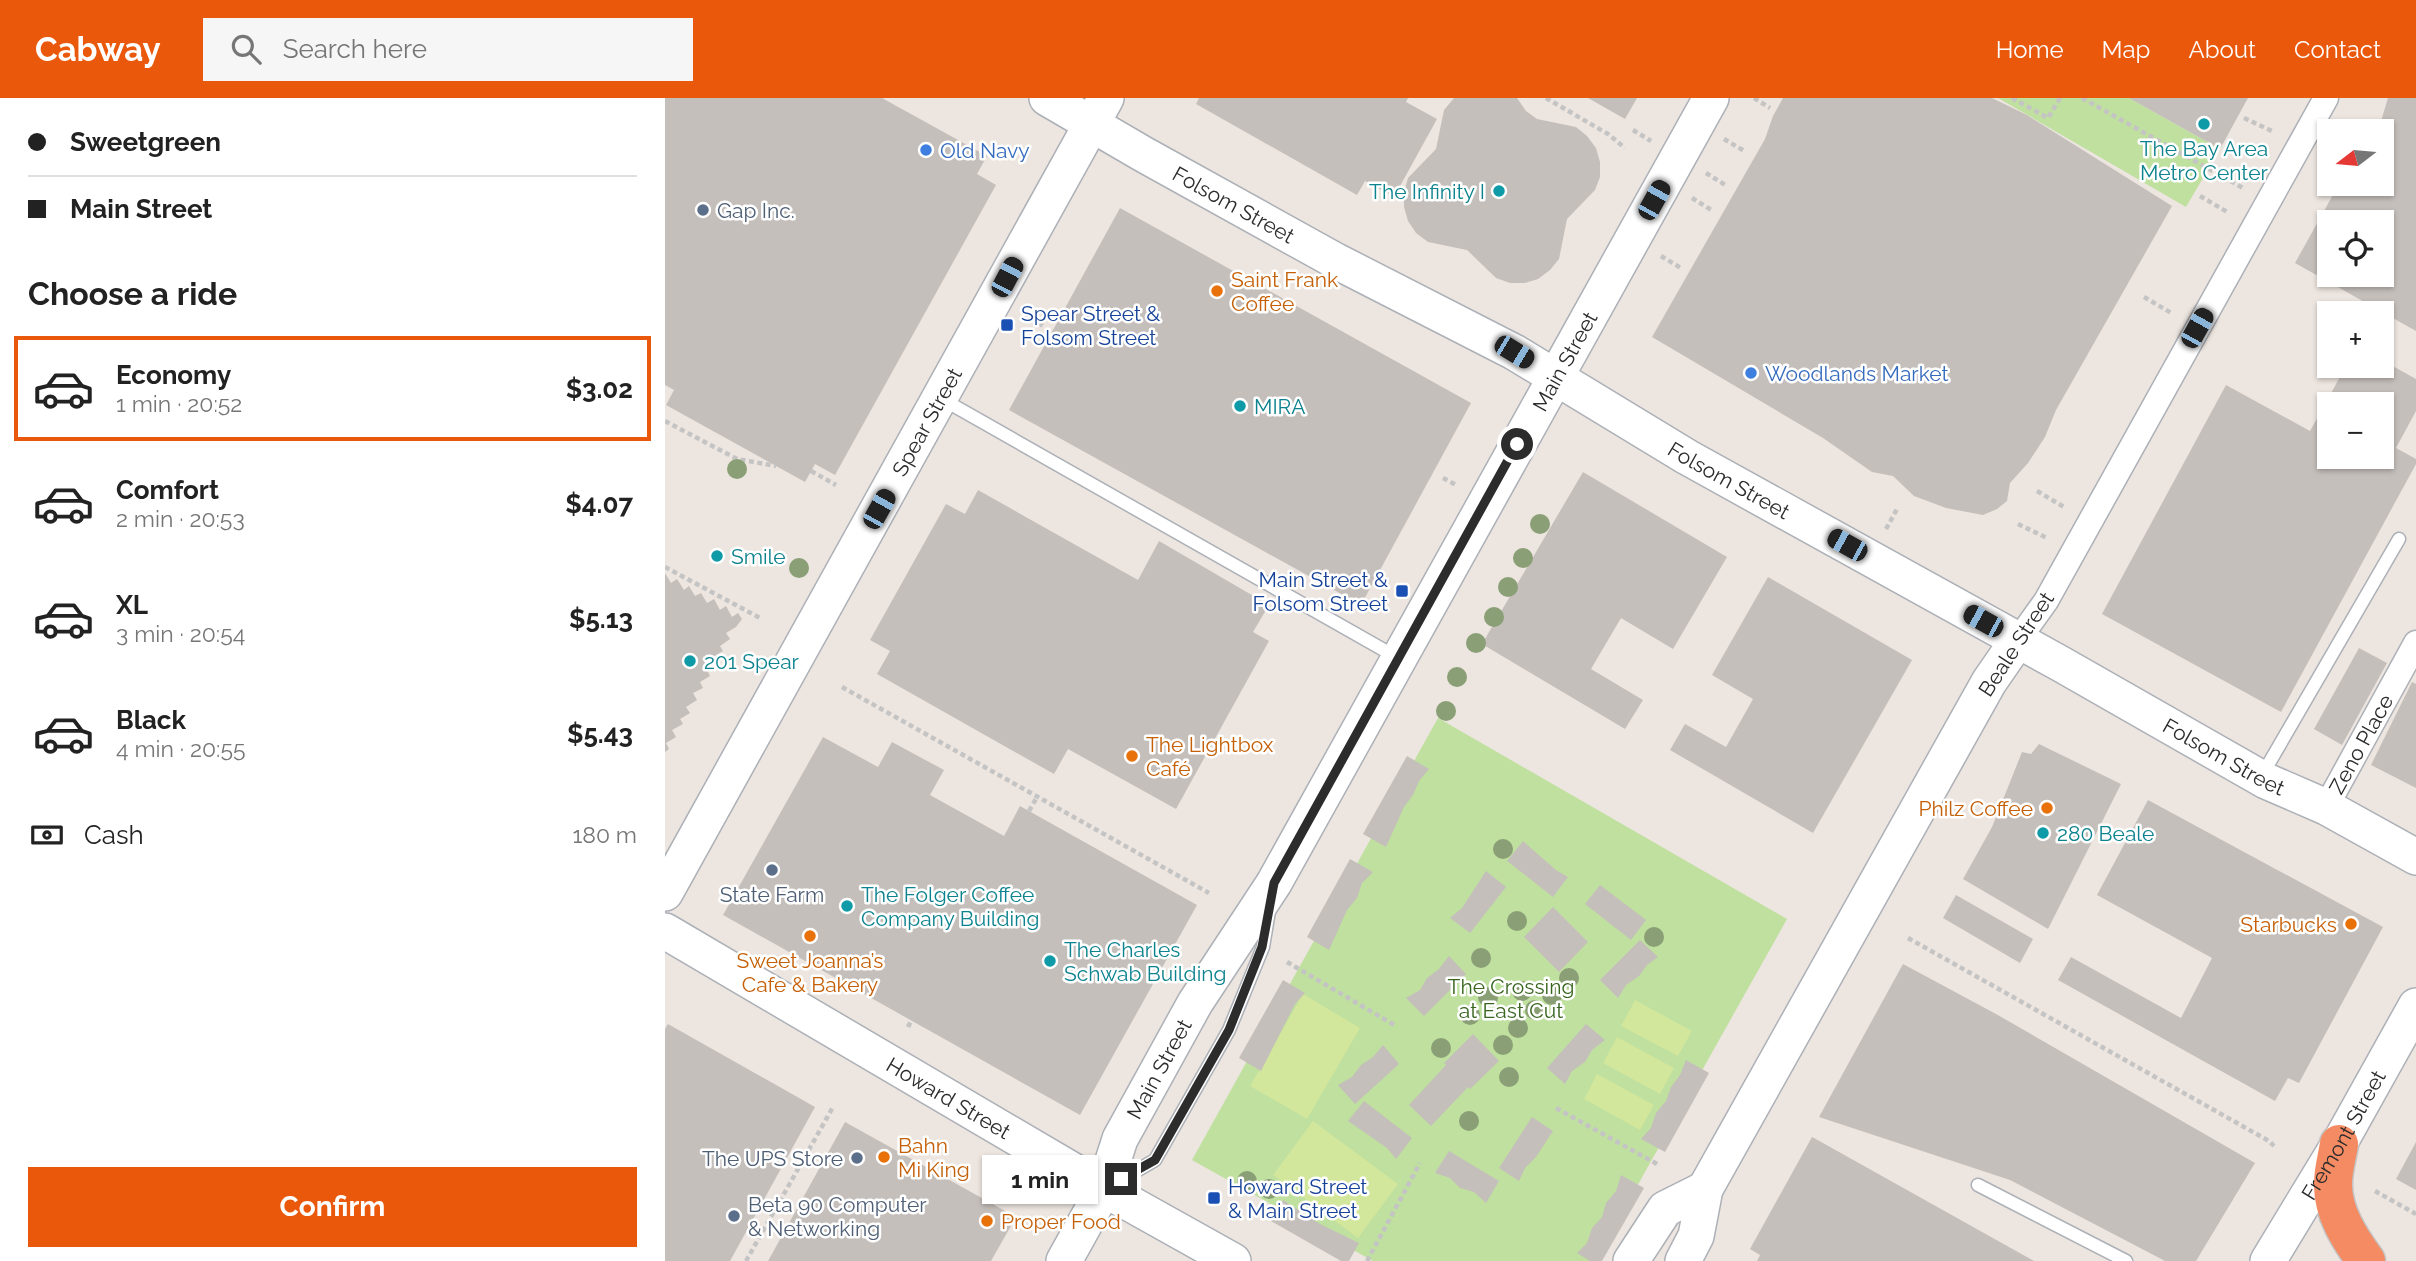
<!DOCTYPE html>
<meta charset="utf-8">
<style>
:root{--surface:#fff;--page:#f6f6f6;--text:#222;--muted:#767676;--line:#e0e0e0;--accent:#ea580c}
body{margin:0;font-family:Raleway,sans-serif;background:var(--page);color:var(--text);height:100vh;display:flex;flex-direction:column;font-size:26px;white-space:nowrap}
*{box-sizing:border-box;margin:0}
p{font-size:23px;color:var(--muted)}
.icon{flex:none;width:38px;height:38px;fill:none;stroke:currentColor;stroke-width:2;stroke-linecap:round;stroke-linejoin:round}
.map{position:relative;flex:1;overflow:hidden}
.panel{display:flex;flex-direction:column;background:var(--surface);width:665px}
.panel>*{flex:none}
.hud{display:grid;align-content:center;height:154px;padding:0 28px;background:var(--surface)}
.needle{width:46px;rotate:254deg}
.buttons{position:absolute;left:1652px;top:21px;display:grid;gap:14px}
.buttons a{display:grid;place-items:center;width:77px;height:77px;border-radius:0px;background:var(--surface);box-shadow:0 2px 5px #0004;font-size:35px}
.end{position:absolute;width:32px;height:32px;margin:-16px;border:9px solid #2c2c2c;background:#fff;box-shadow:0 0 0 4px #fff}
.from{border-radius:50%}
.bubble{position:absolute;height:49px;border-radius:0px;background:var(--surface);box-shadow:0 2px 5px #0004;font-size:23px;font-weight:700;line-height:49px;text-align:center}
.car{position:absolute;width:21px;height:42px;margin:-21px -10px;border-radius:9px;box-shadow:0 0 5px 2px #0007;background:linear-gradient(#222 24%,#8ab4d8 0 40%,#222 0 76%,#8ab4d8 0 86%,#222 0)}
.hud b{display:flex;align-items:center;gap:24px;height:66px;font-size:26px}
.hud b+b{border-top:2px solid var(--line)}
.hud i{width:18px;height:18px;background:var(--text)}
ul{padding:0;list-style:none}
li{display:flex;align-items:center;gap:21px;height:105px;margin:0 14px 10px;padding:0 14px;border:4px solid transparent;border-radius:0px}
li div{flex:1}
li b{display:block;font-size:26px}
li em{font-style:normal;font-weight:700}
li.active{border-color:var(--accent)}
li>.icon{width:63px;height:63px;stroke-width:1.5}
h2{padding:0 28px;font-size:32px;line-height:84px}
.pay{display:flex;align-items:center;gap:18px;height:77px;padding:0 28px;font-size:26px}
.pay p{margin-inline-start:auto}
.action{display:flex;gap:14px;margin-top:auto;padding:14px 28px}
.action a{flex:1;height:80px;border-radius:0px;background:var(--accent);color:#fff;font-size:28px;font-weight:700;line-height:80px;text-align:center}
header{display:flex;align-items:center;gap:42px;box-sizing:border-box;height:98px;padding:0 35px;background:var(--accent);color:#fff}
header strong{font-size:33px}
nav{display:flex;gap:38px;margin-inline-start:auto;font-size:24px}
.search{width:490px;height:63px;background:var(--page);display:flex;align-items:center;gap:18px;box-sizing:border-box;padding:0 24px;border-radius:0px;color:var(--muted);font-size:26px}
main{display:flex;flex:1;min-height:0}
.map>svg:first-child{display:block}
.green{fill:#bfe09f}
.pitch{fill:#d2e69c}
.building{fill:#c5bfbb;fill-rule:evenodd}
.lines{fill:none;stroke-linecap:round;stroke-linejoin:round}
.lane-casing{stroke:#acb0b7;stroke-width:15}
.street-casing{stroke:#acb0b7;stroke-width:27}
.secondary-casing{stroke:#acb0b7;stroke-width:38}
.highway-casing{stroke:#c4c4c4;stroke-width:41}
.path{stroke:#c4c4c4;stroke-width:4.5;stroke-dasharray:5 3.5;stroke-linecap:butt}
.lane{stroke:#fff;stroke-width:12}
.street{stroke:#fff;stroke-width:24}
.secondary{stroke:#fff;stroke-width:35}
.highway{stroke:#f58b62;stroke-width:38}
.tree{fill:#8a9f75}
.route{stroke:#2c2c2c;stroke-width:9}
.culture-dot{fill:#0f9aa8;stroke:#fff;stroke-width:2.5}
.shop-dot{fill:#3f7fe0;stroke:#fff;stroke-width:2.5}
.service-dot{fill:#5c6f8a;stroke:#fff;stroke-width:2.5}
.food-dot{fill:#e8710a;stroke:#fff;stroke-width:2.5}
.transit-dot{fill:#1a4fb4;stroke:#fff;stroke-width:2.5}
.labels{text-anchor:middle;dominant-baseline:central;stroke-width:5;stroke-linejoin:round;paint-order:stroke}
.culture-label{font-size:21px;fill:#0d838f;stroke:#fff;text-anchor:start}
.shop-label{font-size:21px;fill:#366cbe;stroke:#fff;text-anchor:start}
.street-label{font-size:21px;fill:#2c2c2c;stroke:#fff}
.service-label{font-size:21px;fill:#4e5e75;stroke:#fff;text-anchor:start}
.food-label{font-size:21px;fill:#c56008;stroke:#fff;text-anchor:start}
.transit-label{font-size:21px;fill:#164399;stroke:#fff;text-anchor:start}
.park-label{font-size:21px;fill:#39661f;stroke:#fff}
</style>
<header>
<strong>Cabway</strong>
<div class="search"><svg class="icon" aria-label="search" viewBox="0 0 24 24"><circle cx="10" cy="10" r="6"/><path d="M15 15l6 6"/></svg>Search here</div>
<nav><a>Home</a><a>Map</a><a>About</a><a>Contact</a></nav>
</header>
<main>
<section class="panel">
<div class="hud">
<b><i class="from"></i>Sweetgreen</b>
<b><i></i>Main Street</b>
</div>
<h2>Choose a ride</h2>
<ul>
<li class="active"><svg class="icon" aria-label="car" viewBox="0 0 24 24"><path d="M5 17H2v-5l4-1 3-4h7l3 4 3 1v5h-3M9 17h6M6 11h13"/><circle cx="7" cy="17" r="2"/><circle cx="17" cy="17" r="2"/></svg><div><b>Economy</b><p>1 min · 20:52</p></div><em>$3.02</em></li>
<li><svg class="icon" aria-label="car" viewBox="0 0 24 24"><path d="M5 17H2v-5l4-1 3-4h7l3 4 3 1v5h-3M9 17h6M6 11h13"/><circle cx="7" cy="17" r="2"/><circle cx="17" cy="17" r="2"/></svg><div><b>Comfort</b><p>2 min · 20:53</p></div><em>$4.07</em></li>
<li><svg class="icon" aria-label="car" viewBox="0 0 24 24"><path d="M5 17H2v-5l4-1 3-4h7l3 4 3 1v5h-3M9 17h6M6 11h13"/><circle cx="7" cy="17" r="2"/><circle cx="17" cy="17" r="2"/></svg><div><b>XL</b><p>3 min · 20:54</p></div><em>$5.13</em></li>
<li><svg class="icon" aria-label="car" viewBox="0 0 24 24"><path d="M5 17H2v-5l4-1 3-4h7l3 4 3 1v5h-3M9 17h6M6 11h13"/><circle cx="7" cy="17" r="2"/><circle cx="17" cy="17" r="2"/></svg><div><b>Black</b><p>4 min · 20:55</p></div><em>$5.43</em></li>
</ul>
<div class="pay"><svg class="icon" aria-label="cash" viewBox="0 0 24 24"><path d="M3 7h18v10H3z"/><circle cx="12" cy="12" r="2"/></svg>Cash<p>180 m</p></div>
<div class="action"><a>Confirm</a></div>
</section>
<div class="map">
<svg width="1751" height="1163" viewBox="0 0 1751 1163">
<rect width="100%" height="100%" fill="#ede5df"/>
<g class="green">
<polygon points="1333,0 1464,0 1555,51 1521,109"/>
<polygon points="773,620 1122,821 930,1163 708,1163 527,1062"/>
</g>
<g class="pitch">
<polygon points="638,896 695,930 642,1021 585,988"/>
<polygon points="970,902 1027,933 1013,958 956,928"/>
<polygon points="952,939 1009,970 995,996 938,965"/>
<polygon points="932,976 989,1007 975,1032 919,1001"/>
<polygon points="648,1023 733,1086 693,1140 608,1077"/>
</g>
<g class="building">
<polygon points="0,0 217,0 322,58 312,76 331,87 170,377 150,366 140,384 1,307 9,292 0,287"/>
<polygon points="534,0 743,0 741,4 772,21 729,99 700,83 692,97 531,6"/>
<polygon points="789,0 852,0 861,13 872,21 911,29 922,38 931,50 935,64 935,79 930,92 902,121 894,161 885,172 873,181 860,185 845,185 831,180 802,152 763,144 751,135 743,123 739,109 739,94 743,80 771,51 779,12"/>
<polygon points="923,0 972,0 960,21"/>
<polygon points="1118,0 1327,0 1362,17 1507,108 1391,312 1380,339 1363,365 1345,385 1342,403 1332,411 1318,417 1281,410 1249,398 1228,378 1207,374 1158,340 987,239 1100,41 1108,18"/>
<polygon points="1464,0 1583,0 1555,51"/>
<path d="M1723,0H1751V233L1630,165L1674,86H1717V33H1713ZM1664,124H1717V177H1664Z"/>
<polygon points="455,110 806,305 696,507 344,312"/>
<path d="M1717,262L1751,281V313L1731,350L1751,361V366L1616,614L1437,516L1561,287L1645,333L1681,268H1717ZM1664,306H1717V359H1664Z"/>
<polygon points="918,374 1062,459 1008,551 956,520 926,571 978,602 960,631 817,546"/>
<polygon points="313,392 473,482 494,443 604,507 588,534 604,543 511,711 403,651 389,676 212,576 225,553 205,542 281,406 300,416"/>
<polygon points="0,475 6,485 12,481 19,492 24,488 30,498 36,495 42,505 49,501 55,512 61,508 67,519 73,515 77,521 71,529 61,535 65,541 55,548 58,553 48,559 51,566 42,572 45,578 35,584 38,590 28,595 32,602 21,609 25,615 15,621 18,626 7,632 11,639 1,645 4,651 0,654"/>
<polygon points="1103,479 1247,562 1148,735 1005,652 1020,626 1061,649 1088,601 1047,577"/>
<polygon points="1694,550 1722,565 1677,647 1649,631"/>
<polygon points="1747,584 1751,586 1751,690 1706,667"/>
<polygon points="158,639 213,669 227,644 279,672 265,697 339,738 355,708 532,807 415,1017 58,817"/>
<polygon points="1374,646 1456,686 1383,831 1298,781 1327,729 1357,654 1366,656"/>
<polygon points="742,658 764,671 754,683 748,697 739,709 721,749 698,736"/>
<polygon points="1483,702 1718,829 1634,985 1623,980 1610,1003 1393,882 1406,859 1516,920 1547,860 1432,797"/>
<polygon points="858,743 891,772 903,779 888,799 842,763"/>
<polygon points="685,761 708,774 697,785 692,800 682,812 664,852 642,839"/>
<polygon points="821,773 841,789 805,835 785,820 797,810"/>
<polygon points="935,787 981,822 966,842 920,806"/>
<polygon points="1291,797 1368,841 1355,865 1278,820"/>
<polygon points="888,809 923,844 894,874 859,839"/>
<polygon points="975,842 993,859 982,867 974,878 961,887 953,900 935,882"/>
<polygon points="784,858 801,876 759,918 741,900 755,892 762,880 774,871"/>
<polygon points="1238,866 1331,916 1590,1065 1531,1163 1500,1163 1345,1082 1154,1019"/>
<polygon points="618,882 640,895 630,906 596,973 574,960"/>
<polygon points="3,926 150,1009 65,1163 0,1163 0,931"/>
<polygon points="921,926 940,942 927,952 920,964 907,973 900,986 882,970"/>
<polygon points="808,936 834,963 805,991 803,989 766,1028 744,1007 781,967 779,965"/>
<polygon points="718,947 734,966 690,1006 673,987 687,979 696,967 708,959"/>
<polygon points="1021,962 1044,975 1000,1054 976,1041 986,1030 991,1015 1001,1003 1006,989 1015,977"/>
<polygon points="699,1003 747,1040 731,1061 722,1050 683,1023"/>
<polygon points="867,1019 888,1033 871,1059 860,1070 854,1083 834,1070"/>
<polygon points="180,1024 351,1119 326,1163 103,1163"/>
<polygon points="1147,1039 1149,1040 1369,1163 1092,1163 1095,1157 1085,1151"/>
<polygon points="1751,1044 1751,1092 1731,1081"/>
<polygon points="784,1053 834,1083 821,1105 809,1094 795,1090 785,1080 770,1075"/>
<polygon points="956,1077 979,1090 937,1163 925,1163 912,1155 922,1145 927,1130 937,1119 941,1105 951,1093"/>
<polygon points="618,1102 655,1126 694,1145 684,1163 676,1163 606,1123"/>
</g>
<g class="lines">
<g class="lane-casing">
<g id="lane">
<polyline points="277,301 733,560"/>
<polyline points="1596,679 1734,441"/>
<polyline points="447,1087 490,1062 564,932 598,849 604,813"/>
<polyline points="1313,1087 1461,1163"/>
</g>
</g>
<g class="street-casing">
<g id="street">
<polyline points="1353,542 1381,503 1661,0"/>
<path id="s1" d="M1661,709L1751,545"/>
</g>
</g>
<g class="secondary-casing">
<g id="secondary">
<path id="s2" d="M382,0L478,56L671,163L849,254L1022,359L1396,566L1601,683L1661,709L1751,759"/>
<path id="s3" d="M0,795L441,0"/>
<path id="s4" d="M0,833L439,1091L568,1163"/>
<path id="s5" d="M399,1163L439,1091L455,1041L530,905L609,785L1046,0"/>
<polyline points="966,1163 1000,1111 1040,1091"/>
<polyline points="1018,1163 1031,1138 1040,1091 1324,584 1353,542"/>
<path id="s6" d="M1603,1163L1674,1046L1751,908"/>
</g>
</g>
<g class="highway-casing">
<path id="highway" d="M1674,1046C1672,1059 1668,1072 1668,1085C1667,1114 1685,1141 1701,1163"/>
</g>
<g class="path">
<polyline points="881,0 943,36 960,50"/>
<polyline points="1089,0 1105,10"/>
<polyline points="1347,0 1383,20 1395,0"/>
<polyline points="1417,0 1578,90"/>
<polyline points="1579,20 1609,34"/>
<polyline points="968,32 986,43"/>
<polyline points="1059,41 1081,54"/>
<polyline points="1041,75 1062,88"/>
<polyline points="1535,98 1564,115"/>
<polyline points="1027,100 1048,113"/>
<polyline points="996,158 1016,170"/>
<polyline points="1479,199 1508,216"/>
<polyline points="359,216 380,229"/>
<polyline points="0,323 72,361 111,368"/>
<polyline points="146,373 171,387"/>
<polyline points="778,380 793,388"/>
<polyline points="1372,393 1399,409"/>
<polyline points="1353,426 1382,440"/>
<polyline points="1221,431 1232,411"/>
<polyline points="0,469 95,520"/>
<polyline points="177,589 544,795"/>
<polyline points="364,713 372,699"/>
<polyline points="1243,840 1604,1043 1609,1048"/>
<polyline points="622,864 731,928"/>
<polyline points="243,929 246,923"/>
<polyline points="891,1010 992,1066"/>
<polyline points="1710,1093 1751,1116"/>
<polyline points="81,1163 168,1009"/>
<polyline points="702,1163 755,1065"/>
</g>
<use href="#lane" class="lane"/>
<use href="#street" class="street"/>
<use href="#secondary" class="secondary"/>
<use href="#highway" class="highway"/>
</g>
<g class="tree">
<circle cx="72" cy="371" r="10"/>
<circle cx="875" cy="426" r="10"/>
<circle cx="858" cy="460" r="10"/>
<circle cx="134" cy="470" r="10"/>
<circle cx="843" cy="489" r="10"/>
<circle cx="829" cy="519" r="10"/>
<circle cx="811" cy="545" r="10"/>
<circle cx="792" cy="579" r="10"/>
<circle cx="781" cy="613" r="10"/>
<circle cx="838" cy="751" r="10"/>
<circle cx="852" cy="823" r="10"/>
<circle cx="989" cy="839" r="10"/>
<circle cx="816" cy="860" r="10"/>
<circle cx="904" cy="880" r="10"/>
<circle cx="857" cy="893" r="10"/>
<circle cx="887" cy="897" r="10"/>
<circle cx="823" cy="899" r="10"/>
<circle cx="870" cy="912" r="10"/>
<circle cx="805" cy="917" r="10"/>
<circle cx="853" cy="930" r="10"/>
<circle cx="838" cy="947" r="10"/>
<circle cx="776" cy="950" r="10"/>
<circle cx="844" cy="979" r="10"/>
<circle cx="804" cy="1023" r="10"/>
<circle cx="582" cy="1083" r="10"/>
<circle cx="604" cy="1091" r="10"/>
</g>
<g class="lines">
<polyline class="route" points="456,1081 490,1062 564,932 597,849 609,785 852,346"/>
</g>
<g class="culture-dot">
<circle cx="1539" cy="26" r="7"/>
<circle cx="834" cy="93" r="7"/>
<circle cx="575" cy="308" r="7"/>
<circle cx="52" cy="458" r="7"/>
<circle cx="25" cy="563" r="7"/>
<circle cx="1378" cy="735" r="7"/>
<circle cx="182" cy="808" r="7"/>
<circle cx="385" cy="863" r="7"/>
</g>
<g class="shop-dot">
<circle cx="261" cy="52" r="7"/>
<circle cx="1086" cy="275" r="7"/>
</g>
<g class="service-dot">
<circle cx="38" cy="112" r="7"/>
<circle cx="107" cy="772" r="7"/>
<circle cx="192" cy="1060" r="7"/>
<circle cx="69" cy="1118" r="7"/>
</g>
<g class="food-dot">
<circle cx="552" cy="193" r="7"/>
<circle cx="467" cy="658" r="7"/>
<circle cx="1382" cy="710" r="7"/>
<circle cx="1686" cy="826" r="7"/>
<circle cx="145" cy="838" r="7"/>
<circle cx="219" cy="1059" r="7"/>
<circle cx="322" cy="1123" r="7"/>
</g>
<g class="transit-dot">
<rect x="335" y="220" width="14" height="14" rx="3.5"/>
<rect x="730" y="486" width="14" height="14" rx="3.5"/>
<rect x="542" y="1093" width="14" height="14" rx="3.5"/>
</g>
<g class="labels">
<g class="culture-label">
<text x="1539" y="50" text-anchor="middle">The Bay Area<tspan x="1539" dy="24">Metro Center</tspan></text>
<text x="820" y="93" text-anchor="end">The Infinity I</text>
<text x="589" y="308">MIRA</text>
<text x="66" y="458">Smile</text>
<text x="39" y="563">201 Spear</text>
<text x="1392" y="735">280 Beale</text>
<text x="196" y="796">The Folger Coffee<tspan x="196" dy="24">Company Building</tspan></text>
<text x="399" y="851">The Charles<tspan x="399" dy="24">Schwab Building</tspan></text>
</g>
<g class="shop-label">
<text x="275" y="52">Old Navy</text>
<text x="1100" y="275">Woodlands Market</text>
</g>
<g class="street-label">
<text stroke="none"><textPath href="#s2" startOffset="215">Folsom Street</textPath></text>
<text stroke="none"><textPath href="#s5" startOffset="1031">Main Street</textPath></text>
<text stroke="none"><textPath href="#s3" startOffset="539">Spear Street</textPath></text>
<text stroke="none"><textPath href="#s2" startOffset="782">Folsom Street</textPath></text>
<text transform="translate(1351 546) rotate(-57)">Beale Street</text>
<text stroke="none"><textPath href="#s1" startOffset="72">Zeno Place</textPath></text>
<text stroke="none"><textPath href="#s2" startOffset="1349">Folsom Street</textPath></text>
<text stroke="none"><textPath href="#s5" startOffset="215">Main Street</textPath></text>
<text stroke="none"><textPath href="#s4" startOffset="329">Howard Street</textPath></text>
<text stroke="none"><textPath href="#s6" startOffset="147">Fremont Street</textPath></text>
</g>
<g class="service-label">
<text x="52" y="112">Gap Inc.</text>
<text x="107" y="796" text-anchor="middle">State Farm</text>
<text x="178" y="1060" text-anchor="end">The UPS Store</text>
<text x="83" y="1106">Beta 90 Computer<tspan x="83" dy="24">&amp; Networking</tspan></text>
</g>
<g class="food-label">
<text x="566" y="181">Saint Frank<tspan x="566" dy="24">Coffee</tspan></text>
<text x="481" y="646">The Lightbox<tspan x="481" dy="24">Café</tspan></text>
<text x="1368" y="710" text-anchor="end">Philz Coffee</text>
<text x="1672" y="826" text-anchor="end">Starbucks</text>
<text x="145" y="862" text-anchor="middle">Sweet Joanna’s<tspan x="145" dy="24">Cafe &amp; Bakery</tspan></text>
<text x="233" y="1047">Bahn<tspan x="233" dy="24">Mi King</tspan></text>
<text x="336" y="1123">Proper Food</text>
</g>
<g class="transit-label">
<text x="356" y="215">Spear Street &amp;<tspan x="356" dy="24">Folsom Street</tspan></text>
<text x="723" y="481" text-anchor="end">Main Street &amp;<tspan x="723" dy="24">Folsom Street</tspan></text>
<text x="563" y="1088">Howard Street<tspan x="563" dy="24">&amp; Main Street</tspan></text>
</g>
<g class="park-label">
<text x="846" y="888">The Crossing<tspan x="846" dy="24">at East Cut</tspan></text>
</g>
</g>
</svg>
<div class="buttons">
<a><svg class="needle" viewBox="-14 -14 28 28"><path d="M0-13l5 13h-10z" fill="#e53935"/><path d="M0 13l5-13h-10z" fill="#767676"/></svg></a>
<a><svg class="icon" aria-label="locate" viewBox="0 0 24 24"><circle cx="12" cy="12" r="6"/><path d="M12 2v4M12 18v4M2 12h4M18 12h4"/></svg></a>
<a>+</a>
<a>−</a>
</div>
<i class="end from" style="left:852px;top:346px"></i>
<i class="end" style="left:456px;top:1081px"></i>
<div class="bubble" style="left:317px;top:1057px;width:116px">1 min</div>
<i class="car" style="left:989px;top:102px;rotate:29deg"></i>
<i class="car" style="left:342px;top:179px;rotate:28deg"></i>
<i class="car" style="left:1532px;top:230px;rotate:29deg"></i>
<i class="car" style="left:849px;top:254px;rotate:121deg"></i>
<i class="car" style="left:214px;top:411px;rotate:29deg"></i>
<i class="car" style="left:1182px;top:447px;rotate:299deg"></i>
<i class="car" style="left:1318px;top:523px;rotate:299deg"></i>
</div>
</main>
